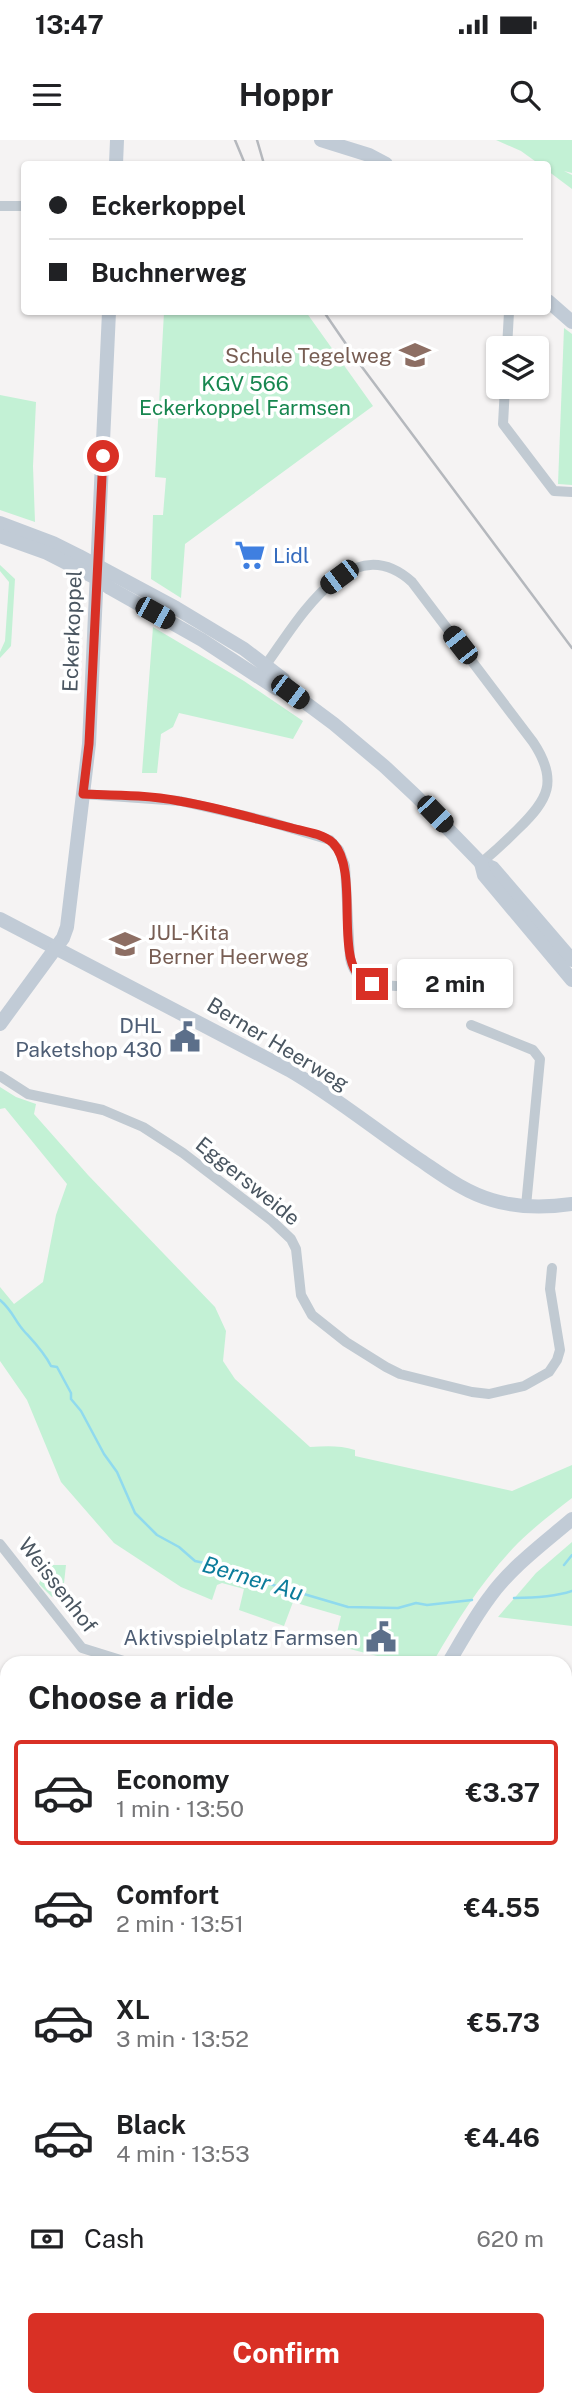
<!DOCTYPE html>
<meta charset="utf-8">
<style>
:root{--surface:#fff;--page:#f2f2f2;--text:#202124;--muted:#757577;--line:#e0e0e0;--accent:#d93025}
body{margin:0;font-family:"Public Sans",sans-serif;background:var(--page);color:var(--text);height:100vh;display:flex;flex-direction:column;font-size:26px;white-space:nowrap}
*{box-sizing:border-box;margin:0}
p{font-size:23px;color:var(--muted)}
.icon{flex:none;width:38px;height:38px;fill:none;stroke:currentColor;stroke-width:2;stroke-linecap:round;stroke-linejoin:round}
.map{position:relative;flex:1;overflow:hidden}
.details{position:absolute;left:0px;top:1516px;width:572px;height:751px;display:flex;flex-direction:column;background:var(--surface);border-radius:21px 21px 0 0;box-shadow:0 2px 5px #0004}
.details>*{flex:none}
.top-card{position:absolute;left:21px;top:21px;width:530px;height:154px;border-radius:7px;box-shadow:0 2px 5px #0004;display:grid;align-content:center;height:154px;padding:0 28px;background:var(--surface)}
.buttons{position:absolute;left:486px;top:196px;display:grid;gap:14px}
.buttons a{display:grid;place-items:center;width:63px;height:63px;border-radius:7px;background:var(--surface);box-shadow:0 2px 5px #0004;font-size:35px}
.end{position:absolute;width:32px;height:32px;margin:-16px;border:9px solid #d93025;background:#fff;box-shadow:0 0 0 4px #fff}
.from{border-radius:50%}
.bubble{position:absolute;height:49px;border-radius:7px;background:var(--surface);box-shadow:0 2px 5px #0004;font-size:23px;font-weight:700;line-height:49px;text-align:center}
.car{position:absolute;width:21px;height:42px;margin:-21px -10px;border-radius:9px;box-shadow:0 0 5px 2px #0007;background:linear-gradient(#222 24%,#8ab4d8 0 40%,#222 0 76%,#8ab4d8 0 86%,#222 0)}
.top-card b{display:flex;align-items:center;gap:24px;height:66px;font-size:26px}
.top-card b+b{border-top:2px solid var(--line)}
.top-card i{width:18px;height:18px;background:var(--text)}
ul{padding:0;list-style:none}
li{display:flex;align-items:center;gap:21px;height:105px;margin:0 14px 10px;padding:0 14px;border:4px solid transparent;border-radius:7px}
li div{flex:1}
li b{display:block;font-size:26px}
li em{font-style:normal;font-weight:700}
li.selected{border-color:var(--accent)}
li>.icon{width:63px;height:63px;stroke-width:1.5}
h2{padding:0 28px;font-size:32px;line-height:84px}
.pay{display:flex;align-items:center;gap:18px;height:77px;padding:0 28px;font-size:26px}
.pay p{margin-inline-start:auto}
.button{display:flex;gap:14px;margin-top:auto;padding:14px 28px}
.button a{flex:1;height:80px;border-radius:7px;background:var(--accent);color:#fff;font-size:28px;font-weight:700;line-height:80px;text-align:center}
.status{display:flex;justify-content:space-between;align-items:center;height:49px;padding:0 35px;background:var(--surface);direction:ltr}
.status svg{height:19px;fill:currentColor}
header{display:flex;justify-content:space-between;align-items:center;height:91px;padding:0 28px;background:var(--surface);font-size:32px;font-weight:700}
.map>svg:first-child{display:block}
.green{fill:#c3f1d5}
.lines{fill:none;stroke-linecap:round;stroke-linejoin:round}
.stream{stroke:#90daee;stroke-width:2.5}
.street{stroke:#c1cad2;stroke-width:10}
.secondary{stroke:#c1cbd6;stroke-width:14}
.rail{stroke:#b5b8bd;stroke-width:2.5}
.route{stroke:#d93025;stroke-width:9}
.labels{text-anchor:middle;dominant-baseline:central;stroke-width:7;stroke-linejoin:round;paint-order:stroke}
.education-label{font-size:21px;fill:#785e54;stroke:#fff;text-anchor:end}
.park-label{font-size:21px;fill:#17864f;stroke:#fff}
.shop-label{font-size:21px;fill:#366cbe;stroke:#fff;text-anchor:start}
.street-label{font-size:21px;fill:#4a5661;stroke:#fff}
.service-label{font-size:21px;fill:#4e5e75;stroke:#fff;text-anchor:end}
.water-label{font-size:23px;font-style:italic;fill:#0c7c9b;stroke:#fff}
</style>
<div class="status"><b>13:47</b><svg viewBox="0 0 49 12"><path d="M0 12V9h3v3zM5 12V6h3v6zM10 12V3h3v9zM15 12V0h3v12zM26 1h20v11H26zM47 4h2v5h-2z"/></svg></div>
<header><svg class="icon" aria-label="menu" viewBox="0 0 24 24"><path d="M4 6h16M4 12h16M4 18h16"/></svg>Hoppr<svg class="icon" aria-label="search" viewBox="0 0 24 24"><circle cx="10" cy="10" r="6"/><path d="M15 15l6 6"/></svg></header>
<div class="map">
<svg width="572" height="2265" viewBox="0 0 572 2265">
<rect width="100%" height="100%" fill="#f5f3f3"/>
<g class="green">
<polygon points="496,0 572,0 572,33 564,31 572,35 572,49 548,31 548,24 539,24 521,11"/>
<polygon points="164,172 306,172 373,266 185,404 181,458 151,439 153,375 163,375 166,338 155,337"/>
<polygon points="564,188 572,194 572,345 558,344"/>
<polygon points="0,255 36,262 33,326 35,382 0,370"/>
<polygon points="0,425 15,439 11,506 0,518 0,512 5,501 9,442 0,431"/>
<polygon points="153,487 244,541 303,581 293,599 179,573 173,587 161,594 157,633 142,633"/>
<path d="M0,947L16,957L36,964L34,974L88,1035L215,1167L226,1191L223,1221L235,1239L310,1307C325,1306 340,1305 355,1310V1316L512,1351L572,1325V1358C554,1372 534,1387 518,1403C483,1439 458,1479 433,1522H401L334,1505L341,1476L293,1462L284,1486L239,1470L244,1449L222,1443L217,1445L212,1460L181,1447L114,1403L61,1342L27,1260L0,1221V1147L14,1164L43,1142L56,1075L67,1044L5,968L0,969Z"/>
<polygon points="572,1402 572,1486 498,1477 536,1433"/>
<polygon points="51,1425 66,1425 64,1443 52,1457 39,1444 42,1435 47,1431 45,1429"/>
<polygon points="7,1760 7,1930 0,1929 0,1767"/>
<polygon points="7,2138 7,2259 21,2259 20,2265 0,2265 0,2186"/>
</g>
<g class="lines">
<g class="stream">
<path d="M0,1160C13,1171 14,1180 24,1191C34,1202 44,1212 51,1226L57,1227L71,1253V1259L81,1271L104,1314L117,1332L135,1373L157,1395L179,1407L195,1421L214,1425L228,1433L240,1431L263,1442L348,1467L398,1468L416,1463L427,1465L472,1460"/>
<polyline points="564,1425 572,1415"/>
<path d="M514,1458C534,1458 554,1457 572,1451"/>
<polyline points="0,1984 7,1985"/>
</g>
<g class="street">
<polyline points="0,66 24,66"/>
<polyline points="507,208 509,172"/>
<polyline points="505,247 503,284 554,351 572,352"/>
<path d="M262,530C294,488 348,384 412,442L533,602C559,641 548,660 518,689C506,701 494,712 481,723"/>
<path d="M83,654L180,661L267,681L330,700L339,710L345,726L350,818C355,843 373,845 396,846"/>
<polyline points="471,885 533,910 540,919 526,1066"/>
<polyline points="0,936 28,954 103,970 143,987 183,1013 272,1081 291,1099 296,1109 301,1155 312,1175 346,1202 386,1227 400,1234 472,1252 489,1254 524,1246 549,1232 557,1220 560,1210 550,1149 552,1128"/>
<polyline points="0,1404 82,1508 127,1522"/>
<polyline points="565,1842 572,1843"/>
<polyline points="0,1976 7,1977"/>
<polyline points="237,2265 237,2259"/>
<polyline points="294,2265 296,2259"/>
<polyline points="406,2265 410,2259"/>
</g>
<g class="secondary">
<polyline points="321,0 369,15 386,24"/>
<polyline points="116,24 117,0"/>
<polyline points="548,161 572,182"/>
<polyline points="0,383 53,403 79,416 176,468 244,509 283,539 291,552 334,584 384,626 416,656 481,723 493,728 572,820"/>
<polyline points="0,396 47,413 96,438 110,448 202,500 277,549 291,552"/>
<polyline points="481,723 484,735 572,840"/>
<path d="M0,779L289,930C334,956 374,989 417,1018C441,1034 464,1052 492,1060C518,1068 545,1068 572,1064"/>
<polyline points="0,884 63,798 67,787 89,604 109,172"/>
<path d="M449,1522C462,1500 474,1478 489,1458C511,1427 544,1403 572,1379"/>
<polyline points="0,1635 7,1637"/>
<polyline points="0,1675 7,1673"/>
<polyline points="565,2249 572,2259"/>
</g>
<g class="rail">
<polyline points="235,0 245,24"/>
<polyline points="257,0 264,24"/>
<polyline points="324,172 359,223 572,508"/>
</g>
</g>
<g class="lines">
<path class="route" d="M103,316L89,604L83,654C115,655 148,655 179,661C216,667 252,678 288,687C302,691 322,693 333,703C363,734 328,833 372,844"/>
</g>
<defs>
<g id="school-bare" transform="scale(2.415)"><path d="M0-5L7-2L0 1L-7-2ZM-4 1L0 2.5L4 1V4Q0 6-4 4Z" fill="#8d6e63" stroke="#fff" stroke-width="2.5" paint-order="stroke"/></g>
<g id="supermarket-bare" transform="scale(2.415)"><path d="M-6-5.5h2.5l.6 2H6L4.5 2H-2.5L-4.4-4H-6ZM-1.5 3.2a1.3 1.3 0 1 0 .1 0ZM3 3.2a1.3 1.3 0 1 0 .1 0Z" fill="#3f7fe0" stroke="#fff" stroke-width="2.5" paint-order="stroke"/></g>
<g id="civic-bare" transform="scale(2.415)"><path d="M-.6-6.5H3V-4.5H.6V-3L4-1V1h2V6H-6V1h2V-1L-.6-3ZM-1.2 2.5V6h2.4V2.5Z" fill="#5c6f8a" stroke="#fff" stroke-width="2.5" paint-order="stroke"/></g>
</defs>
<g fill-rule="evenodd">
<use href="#school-bare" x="415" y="215"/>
<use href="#supermarket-bare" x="250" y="415"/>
<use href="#school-bare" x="125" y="804"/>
<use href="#civic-bare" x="185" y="897"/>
<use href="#civic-bare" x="381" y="1497"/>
</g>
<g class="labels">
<g class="education-label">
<text x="392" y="215">Schule Tegelweg</text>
<text x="148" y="792" text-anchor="start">JUL-Kita<tspan x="148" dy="24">Berner Heerweg</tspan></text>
</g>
<g class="park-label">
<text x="245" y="243">KGV 566<tspan x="245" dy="24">Eckerkoppel Farmsen</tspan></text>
</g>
<g class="shop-label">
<text x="273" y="415">Lidl</text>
</g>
<g class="street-label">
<text transform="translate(72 491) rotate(-88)">Eckerkoppel</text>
<text transform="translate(278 904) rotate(31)">Berner Heerweg</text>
<text transform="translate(248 1041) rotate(39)">Eggersweide</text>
<text transform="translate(58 1445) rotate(52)">Weissenhof</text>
</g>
<g class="service-label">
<text x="162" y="885">DHL<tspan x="162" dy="24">Paketshop 430</tspan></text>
<text x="358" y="1497">Aktivspielplatz Farmsen</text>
</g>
<g class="water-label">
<text transform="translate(253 1438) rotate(17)">Berner Au</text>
</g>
</g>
</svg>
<div class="buttons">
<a><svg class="icon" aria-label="layers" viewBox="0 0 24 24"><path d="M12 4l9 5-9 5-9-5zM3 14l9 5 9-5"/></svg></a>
</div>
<i class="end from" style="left:103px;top:316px"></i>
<i class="end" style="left:372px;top:844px"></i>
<div class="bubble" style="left:397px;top:819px;width:116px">2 min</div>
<i class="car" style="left:339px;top:437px;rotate:233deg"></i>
<i class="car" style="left:155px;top:473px;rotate:119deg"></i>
<i class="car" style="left:460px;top:505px;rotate:322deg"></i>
<i class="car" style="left:290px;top:552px;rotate:127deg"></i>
<i class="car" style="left:435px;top:674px;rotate:136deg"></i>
<div class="top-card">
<b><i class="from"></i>Eckerkoppel</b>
<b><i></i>Buchnerweg</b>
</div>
<section class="details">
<h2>Choose a ride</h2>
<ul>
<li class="selected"><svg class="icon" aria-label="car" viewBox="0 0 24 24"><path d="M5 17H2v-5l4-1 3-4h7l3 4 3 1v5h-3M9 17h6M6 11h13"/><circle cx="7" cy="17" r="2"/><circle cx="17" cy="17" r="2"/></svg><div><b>Economy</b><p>1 min · 13:50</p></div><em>€3.37</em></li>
<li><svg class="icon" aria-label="car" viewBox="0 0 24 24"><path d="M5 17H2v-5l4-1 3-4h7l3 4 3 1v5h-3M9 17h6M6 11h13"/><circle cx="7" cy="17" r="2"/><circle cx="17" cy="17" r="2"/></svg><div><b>Comfort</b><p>2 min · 13:51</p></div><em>€4.55</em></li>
<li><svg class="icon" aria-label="car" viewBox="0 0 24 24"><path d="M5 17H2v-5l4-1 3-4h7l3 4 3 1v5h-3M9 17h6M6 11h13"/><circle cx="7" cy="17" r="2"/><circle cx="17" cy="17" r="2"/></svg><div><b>XL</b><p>3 min · 13:52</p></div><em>€5.73</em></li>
<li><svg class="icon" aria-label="car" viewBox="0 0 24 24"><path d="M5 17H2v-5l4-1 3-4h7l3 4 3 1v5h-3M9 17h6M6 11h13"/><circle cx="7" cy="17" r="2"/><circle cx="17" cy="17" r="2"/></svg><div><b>Black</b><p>4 min · 13:53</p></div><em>€4.46</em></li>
</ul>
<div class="pay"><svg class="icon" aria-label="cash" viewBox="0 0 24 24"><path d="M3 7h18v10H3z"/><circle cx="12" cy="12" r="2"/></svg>Cash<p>620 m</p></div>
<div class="button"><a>Confirm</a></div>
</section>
</div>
